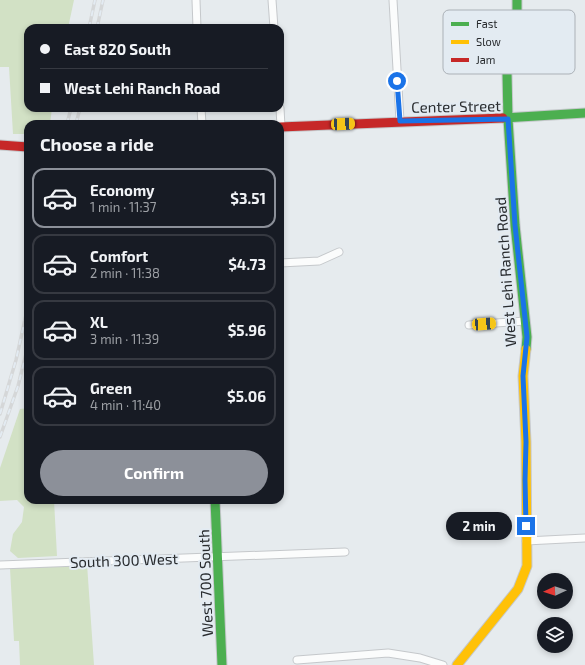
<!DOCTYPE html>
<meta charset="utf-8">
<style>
:root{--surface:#171b24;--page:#20242c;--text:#f1f3f6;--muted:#9ea1a6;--line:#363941;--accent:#8c9099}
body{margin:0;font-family:"Exo 2",sans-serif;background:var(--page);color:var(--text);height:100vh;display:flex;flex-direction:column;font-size:15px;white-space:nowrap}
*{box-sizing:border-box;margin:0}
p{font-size:13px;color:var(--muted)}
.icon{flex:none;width:22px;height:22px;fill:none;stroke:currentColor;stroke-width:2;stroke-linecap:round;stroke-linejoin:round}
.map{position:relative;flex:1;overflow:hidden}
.side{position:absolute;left:24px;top:120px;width:260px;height:384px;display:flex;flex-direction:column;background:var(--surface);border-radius:12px;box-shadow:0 2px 6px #0003}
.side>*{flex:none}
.banner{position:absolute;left:24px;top:24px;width:260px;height:88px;border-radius:12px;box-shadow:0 2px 6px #0003;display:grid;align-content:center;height:88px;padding:0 16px;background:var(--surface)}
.needle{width:26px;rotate:267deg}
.buttons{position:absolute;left:537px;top:573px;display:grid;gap:8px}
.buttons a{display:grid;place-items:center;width:36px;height:36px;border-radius:50%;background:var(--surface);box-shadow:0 2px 6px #0003;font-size:20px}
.end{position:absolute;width:18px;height:18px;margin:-9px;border:5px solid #1a73e8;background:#fff;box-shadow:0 0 0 2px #fff}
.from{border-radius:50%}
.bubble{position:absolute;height:28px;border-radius:14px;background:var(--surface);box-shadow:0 2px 6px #0003;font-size:13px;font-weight:700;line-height:28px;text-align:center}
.car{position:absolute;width:12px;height:24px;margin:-12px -6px;border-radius:5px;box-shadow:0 0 3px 1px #0007;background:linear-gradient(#f5c518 24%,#345 0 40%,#f5c518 0 76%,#345 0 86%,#f5c518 0)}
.banner b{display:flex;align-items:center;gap:14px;height:38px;font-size:15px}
.banner b+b{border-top:1px solid var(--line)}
.banner i{width:10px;height:10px;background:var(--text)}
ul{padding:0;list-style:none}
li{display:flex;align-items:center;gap:12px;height:60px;margin:0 8px 6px;padding:0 8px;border:2px solid var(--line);border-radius:12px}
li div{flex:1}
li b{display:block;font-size:15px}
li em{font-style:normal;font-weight:700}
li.on{border-color:var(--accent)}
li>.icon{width:36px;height:36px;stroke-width:1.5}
h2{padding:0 16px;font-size:18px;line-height:48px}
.button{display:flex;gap:8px;margin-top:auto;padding:8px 16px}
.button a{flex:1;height:46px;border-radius:24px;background:var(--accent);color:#fff;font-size:16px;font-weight:700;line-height:46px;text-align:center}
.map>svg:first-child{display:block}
.green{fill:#d2e1c5}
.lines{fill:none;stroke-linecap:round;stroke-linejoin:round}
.street-casing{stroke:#c5c8cb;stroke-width:9}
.fast-casing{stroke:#c5c8cb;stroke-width:11}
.slow-casing{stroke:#c5c8cb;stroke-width:11}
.jam-casing{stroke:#c5c8cb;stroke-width:11}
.street{stroke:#fbfcfc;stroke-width:7}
.fast{stroke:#4caf50;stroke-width:9}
.slow{stroke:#ffc107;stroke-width:9}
.jam{stroke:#c62828;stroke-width:9}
.rail-casing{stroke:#d5d7d8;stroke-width:3.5}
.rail{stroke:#e3ebf2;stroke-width:2;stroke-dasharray:6;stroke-linecap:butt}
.route{stroke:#1a73e8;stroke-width:5}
.labels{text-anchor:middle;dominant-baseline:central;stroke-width:4;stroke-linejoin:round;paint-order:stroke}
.street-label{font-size:15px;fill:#282b2e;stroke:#e3ebf2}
.key{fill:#e3ebf2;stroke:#abb1b7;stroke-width:1}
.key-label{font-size:11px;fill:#282b2e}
</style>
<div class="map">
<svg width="585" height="665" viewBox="0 0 585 665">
<rect width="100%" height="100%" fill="#e6ebee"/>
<g class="green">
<polygon points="0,0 74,0 68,28 28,28 28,108 52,108 50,124 28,124 28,134 13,134 9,67 0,67"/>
<polygon points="28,408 28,500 54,500 57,556 18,558 10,551 13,534 22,522 24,507 17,500 0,501 0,468 20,409"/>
<polygon points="87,564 94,665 20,665 19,641 14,641 10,568"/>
</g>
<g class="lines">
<g class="street-casing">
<g id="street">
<polyline points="196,0 197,28"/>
<polyline points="272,0 274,28"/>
<polyline points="393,0 400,121"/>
<polyline points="201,108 202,124"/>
<polyline points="280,108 281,127"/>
<polyline points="280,263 319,261 339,252"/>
<polyline points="469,325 525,321"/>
<polyline points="526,541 585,538"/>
<polyline points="0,565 345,552"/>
<polyline points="297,660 388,653 420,658 443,665"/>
</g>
</g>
<g class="fast-casing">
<g id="fast">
<polyline points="517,0 517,36 507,73 508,119 515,225 527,337 526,349"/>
<polyline points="503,118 585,113"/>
<polyline points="215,500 222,665"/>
</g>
</g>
<g class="slow-casing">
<polyline id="slow" points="457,665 518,589 527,566 526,442 523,376 526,349"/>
</g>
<g class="jam-casing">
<g id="jam">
<polyline points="280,127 503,118"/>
<polyline points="0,145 28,147"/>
</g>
</g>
<use href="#street" class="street"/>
<use href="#fast" class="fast"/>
<use href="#slow" class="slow"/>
<use href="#jam" class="jam"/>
<g class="rail-casing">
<g id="rail">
<polyline points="89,28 95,0"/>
<polyline points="97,28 103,0"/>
<polyline points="67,124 71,108"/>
<polyline points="76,124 80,108"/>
<polyline points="0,414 16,360 28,306"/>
<polyline points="0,437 18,386 28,346"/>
</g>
</g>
<use href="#rail" class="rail"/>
</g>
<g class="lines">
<polyline class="route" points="397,81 400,121 508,119 515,225 527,337 523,376 526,442 525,480 526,526"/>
</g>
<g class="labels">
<g class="street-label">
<text transform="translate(456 106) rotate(-1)">Center Street</text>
<text transform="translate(505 272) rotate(-94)">West Lehi Ranch Road</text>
<text transform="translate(124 560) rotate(-2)">South 300 West</text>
<text transform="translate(205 583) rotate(-92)">West 700 South</text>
</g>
</g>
<rect x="443" y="10" width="132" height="64" rx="6" class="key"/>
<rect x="451" y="22" width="18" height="4" fill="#4caf50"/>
<rect x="451" y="40" width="18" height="4" fill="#ffc107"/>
<rect x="451" y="58" width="18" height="4" fill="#c62828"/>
<g class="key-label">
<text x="476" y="28">Fast</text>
<text x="476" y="46">Slow</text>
<text x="476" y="64">Jam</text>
</g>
</svg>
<div class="buttons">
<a><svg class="needle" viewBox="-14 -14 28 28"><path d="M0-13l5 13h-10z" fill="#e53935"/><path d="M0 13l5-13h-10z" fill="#9ea1a6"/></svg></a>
<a><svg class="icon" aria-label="layers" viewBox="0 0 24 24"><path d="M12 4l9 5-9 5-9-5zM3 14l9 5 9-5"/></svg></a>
</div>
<i class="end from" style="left:397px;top:81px"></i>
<i class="end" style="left:526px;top:526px"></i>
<div class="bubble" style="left:446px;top:512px;width:66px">2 min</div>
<i class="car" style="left:343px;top:124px;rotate:87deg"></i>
<i class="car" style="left:484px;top:324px;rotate:86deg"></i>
<div class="banner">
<b><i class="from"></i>East 820 South</b>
<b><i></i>West Lehi Ranch Road</b>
</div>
<section class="side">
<h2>Choose a ride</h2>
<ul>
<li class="on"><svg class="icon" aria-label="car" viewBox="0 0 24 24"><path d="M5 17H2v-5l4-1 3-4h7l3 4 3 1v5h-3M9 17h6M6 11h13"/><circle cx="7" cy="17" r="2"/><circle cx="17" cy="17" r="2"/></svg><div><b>Economy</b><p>1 min · 11:37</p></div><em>$3.51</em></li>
<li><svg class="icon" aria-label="car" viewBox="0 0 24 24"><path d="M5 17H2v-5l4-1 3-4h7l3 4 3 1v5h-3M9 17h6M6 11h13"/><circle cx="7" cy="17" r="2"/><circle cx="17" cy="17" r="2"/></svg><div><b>Comfort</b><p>2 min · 11:38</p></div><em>$4.73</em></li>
<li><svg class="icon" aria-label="car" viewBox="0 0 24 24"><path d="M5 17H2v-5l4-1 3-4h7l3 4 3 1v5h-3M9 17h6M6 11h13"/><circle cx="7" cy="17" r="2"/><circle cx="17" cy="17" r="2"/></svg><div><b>XL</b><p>3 min · 11:39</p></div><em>$5.96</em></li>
<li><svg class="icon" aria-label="car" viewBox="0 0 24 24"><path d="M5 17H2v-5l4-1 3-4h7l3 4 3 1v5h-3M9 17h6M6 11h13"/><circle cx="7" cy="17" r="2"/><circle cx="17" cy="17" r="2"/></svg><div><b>Green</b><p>4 min · 11:40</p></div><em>$5.06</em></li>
</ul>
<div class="button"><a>Confirm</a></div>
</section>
</div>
